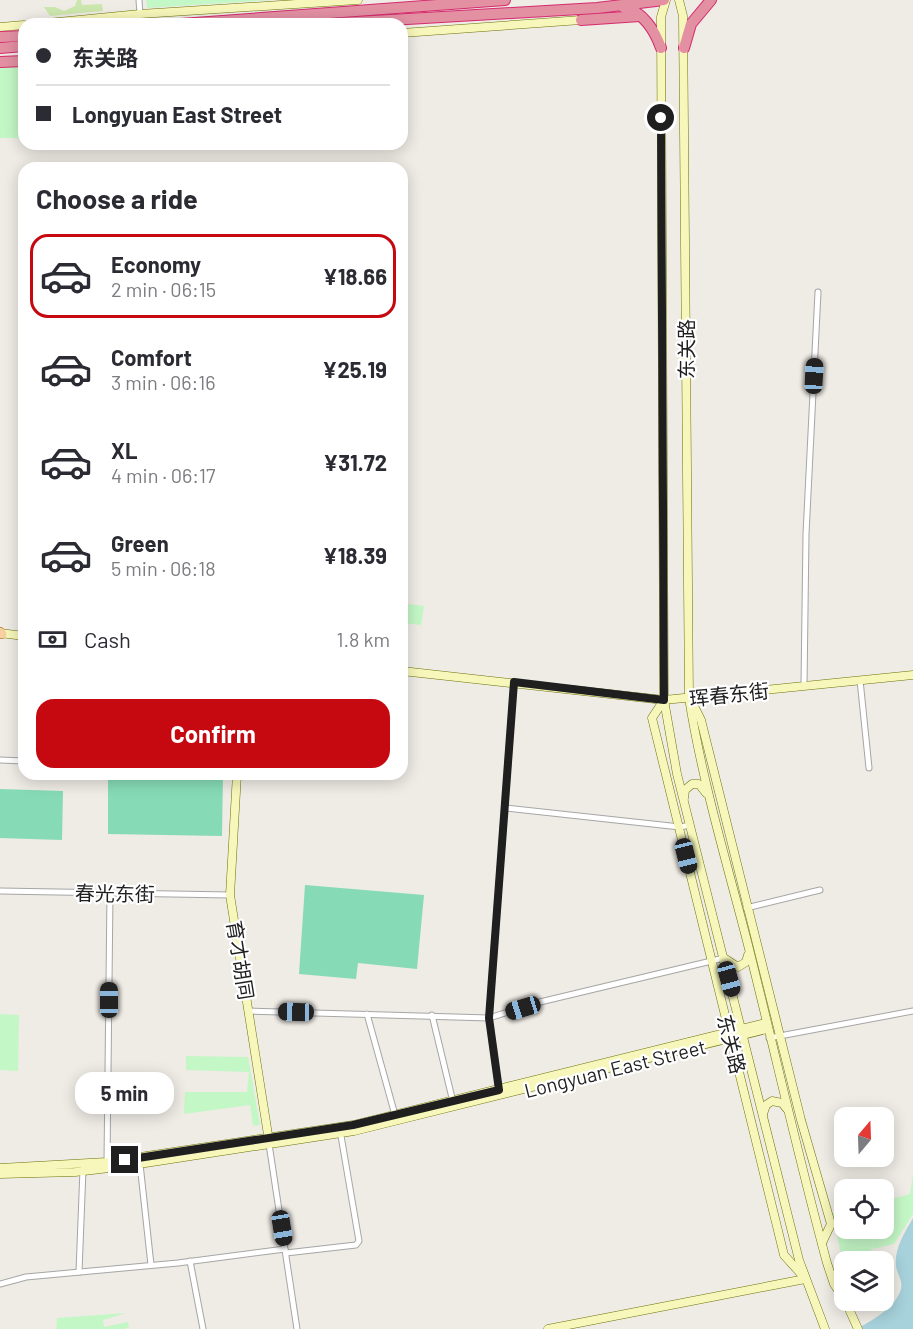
<!DOCTYPE html>
<meta charset="utf-8">
<style>
:root{--surface:#fff;--page:#f7f7f7;--text:#2b2b33;--muted:#7c7c81;--line:#e1e1e2;--accent:#c60811}
body{margin:0;font-family:Barlow,"Noto Sans SC",sans-serif;background:var(--page);color:var(--text);height:100vh;display:flex;flex-direction:column;font-size:22px;white-space:nowrap}
*{box-sizing:border-box;margin:0}
p{font-size:20px;color:var(--muted)}
.icon{flex:none;width:33px;height:33px;fill:none;stroke:currentColor;stroke-width:2;stroke-linecap:round;stroke-linejoin:round}
.map{position:relative;flex:1;overflow:hidden}
.panel{position:absolute;left:18px;top:162px;width:390px;height:618px;display:flex;flex-direction:column;background:var(--surface);border-radius:18px;box-shadow:0 3px 15px #0003}
.panel>*{flex:none}
.top-card{position:absolute;left:18px;top:18px;width:390px;height:132px;border-radius:18px;box-shadow:0 3px 15px #0003;display:grid;align-content:center;height:132px;padding:0 18px;background:var(--surface)}
.needle{width:39px;rotate:19deg}
.controls{position:absolute;left:834px;top:1107px;display:grid;gap:12px}
.controls a{display:grid;place-items:center;width:60px;height:60px;border-radius:12px;background:var(--surface);box-shadow:0 3px 15px #0003;font-size:30px}
.end{position:absolute;width:27px;height:27px;margin:-14px;border:8px solid #1f1f1f;background:#fff;box-shadow:0 0 0 3px #fff}
.from{border-radius:50%}
.bubble{position:absolute;height:42px;border-radius:18px;background:var(--surface);box-shadow:0 3px 15px #0003;font-size:20px;font-weight:700;line-height:42px;text-align:center}
.car{position:absolute;width:18px;height:36px;margin:-18px -9px;border-radius:8px;box-shadow:0 0 4px 2px #0007;background:linear-gradient(#222 24%,#8ab4d8 0 40%,#222 0 76%,#8ab4d8 0 86%,#222 0)}
.top-card b{display:flex;align-items:center;gap:21px;height:57px;font-size:22px}
.top-card b+b{border-top:2px solid var(--line)}
.top-card i{width:15px;height:15px;background:var(--text)}
ul{padding:0;list-style:none}
li{display:flex;align-items:center;gap:18px;height:84px;margin:0 12px 9px;padding:0 6px;border:3px solid transparent;border-radius:18px}
li div{flex:1}
li b{display:block;font-size:22px}
li em{font-style:normal;font-weight:700}
li.current{border-color:var(--accent)}
li>.icon{width:54px;height:54px;stroke-width:1.5}
h2{padding:0 18px;font-size:27px;line-height:72px}
.pay{display:flex;align-items:center;gap:15px;height:66px;padding:0 18px;font-size:22px}
.pay p{margin-inline-start:auto}
.action{display:flex;gap:12px;margin-top:auto;padding:12px 18px}
.action a{flex:1;height:69px;border-radius:18px;background:var(--accent);color:#fff;font-size:24px;font-weight:700;line-height:69px;text-align:center}
.map>svg:first-child{display:block}
.grass{fill:#cce7ad}
.park{fill:#c4f7c6}
.pitch{fill:#86dbb6}
.water{fill:#a7d2db}
.lines{fill:none;stroke-linecap:round;stroke-linejoin:round}
.street-casing{stroke:#a6a6a6;stroke-width:7}
.secondary-casing{stroke:#6c7209;stroke-width:9}
.primary-casing{stroke:#945e06;stroke-width:10}
.highway-casing{stroke:#d42b6d;stroke-width:12}
.street{stroke:#fff;stroke-width:5}
.secondary{stroke:#f7f7bb;stroke-width:8}
.primary{stroke:#f8cfa1;stroke-width:9}
.highway{stroke:#e390a3;stroke-width:10}
.route{stroke:#1f1f1f;stroke-width:8}
.labels{text-anchor:middle;dominant-baseline:central;stroke-width:4.5;stroke-linejoin:round;paint-order:stroke}
.street-label{font-size:20px;fill:#1f1f1f;stroke:#fff}
</style>
<div class="map">
<svg width="913" height="1329" viewBox="0 0 913 1329">
<rect width="100%" height="100%" fill="#efebe5"/>
<polygon class="grass" points="77,0 81,0 82,5 102,4 103,11 50,16 44,7 55,7 64,11 75,6"/>
<g class="park">
<polygon points="146,0 272,0 147,8"/>
<rect x="0" y="66" width="24" height="72"/>
<polygon points="402,603 424,606 421,625 402,623"/>
<polygon points="0,1014 19,1015 18,1071 0,1070"/>
<polygon points="186,1056 248,1057 260,1125 253,1126 250,1105 184,1114 185,1092 247,1092 249,1072 186,1070"/>
<polygon points="913,1174 913,1214 894,1244 872,1249 863,1261 844,1262 844,1267 832,1214 844,1211 844,1228 884,1228 884,1201 910,1194"/>
<polygon points="126,1313 103,1320 104,1327 128,1322 129,1327 125,1329 56,1329 57,1318"/>
</g>
<g class="pitch">
<polygon points="108,774 223,774 222,836 108,834"/>
<polygon points="0,789 63,791 62,840 0,838"/>
<polygon points="305,885 424,895 417,969 358,963 356,979 299,974"/>
</g>
<path class="water" d="M913,1218V1329H856C872,1321 896,1307 901,1289C903,1280 897,1274 896,1266C894,1249 905,1232 913,1218Z"/>
<g class="lines">
<g class="street-casing">
<g id="street">
<polyline points="139,0 140,14"/>
<polyline points="860,680 869,768"/>
<polyline points="804,686 806,534 818,292"/>
<polyline points="0,760 24,761"/>
<polyline points="505,808 680,827 690,825"/>
<polyline points="0,891 230,895"/>
<polyline points="746,908 820,890"/>
<polyline points="249,1011 489,1018 540,1002 724,958"/>
<polyline points="367,1014 395,1115"/>
<polyline points="432,1015 453,1102"/>
<polyline points="769,1038 913,1011"/>
<polyline points="499,1090 489,1018 514,682"/>
<polyline points="269,1144 297,1329"/>
<polyline points="107,1162 110,893"/>
<polyline points="140,1164 151,1265"/>
<polyline points="286,1253 356,1245 359,1241 340,1130"/>
<polyline points="190,1261 203,1329"/>
<polyline points="79,1272 83,1169"/>
<polyline points="0,1284 26,1277 178,1263 285,1249"/>
</g>
</g>
<g class="secondary-casing">
<g id="secondary">
<polyline points="666,0 661,17 664,700 677,774 799,1260 825,1329"/>
<path d="M679,0L683,16L689,698C702,780 726,860 747,941C774,1048 798,1156 827,1263L834,1284L844,1299"/>
<polyline points="38,24 140,14 358,0"/>
<polyline points="0,27 24,25"/>
<polyline points="402,33 581,20"/>
<polyline points="0,633 24,636"/>
<polyline points="402,671 664,700 913,675"/>
<polyline points="664,700 652,718 784,1255 802,1275"/>
<polyline points="693,704 701,720 801,1120 831,1224 822,1243"/>
<polyline points="237,774 230,895 269,1141"/>
<polyline points="684,798 685,790 692,784 699,784 706,793"/>
<polyline points="724,958 738,967 746,962 748,955"/>
<polyline points="763,1114 766,1105 772,1101 782,1103 787,1109"/>
<polyline points="0,1168 107,1162 353,1125 765,1023"/>
<polyline points="0,1174 75,1172 126,1166 354,1131 767,1029"/>
<polyline points="845,1300 858,1329"/>
<polyline points="548,1329 805,1279"/>
</g>
</g>
<g class="primary-casing">
<polyline id="primary" points="0,632 2,634"/>
</g>
<g class="highway-casing">
<g id="highway">
<path d="M623,7C643,11 655,31 661,48"/>
<polyline points="581,20 640,16"/>
<polyline points="181,24 505,0"/>
<polyline points="322,24 597,8 664,0"/>
<polyline points="0,37 24,36"/>
<polyline points="0,48 24,46"/>
<polyline points="684,48 691,24 711,0"/>
<polyline points="0,62 24,61"/>
</g>
</g>
<use href="#street" class="street"/>
<use href="#secondary" class="secondary"/>
<use href="#primary" class="primary"/>
<use href="#highway" class="highway"/>
</g>
<g class="lines">
<polyline class="route" points="125,1160 353,1125 499,1090 489,1018 514,682 664,700 661,118"/>
</g>
<g class="labels">
<g class="street-label">
<text transform="translate(686 349) rotate(-90)">东关路</text>
<text transform="translate(729 694) rotate(-6)">珲春东街</text>
<text transform="translate(115 893) rotate(1)">春光东街</text>
<text transform="translate(241 960) rotate(81)">育才胡同</text>
<text transform="translate(732 1044) rotate(76)">东关路</text>
<text transform="translate(615 1068) rotate(-14)">Longyuan East Street</text>
</g>
</g>
</svg>
<div class="controls">
<a><svg class="needle" viewBox="-14 -14 28 28"><path d="M0-13l5 13h-10z" fill="#e53935"/><path d="M0 13l5-13h-10z" fill="#7c7c81"/></svg></a>
<a><svg class="icon" aria-label="locate" viewBox="0 0 24 24"><circle cx="12" cy="12" r="6"/><path d="M12 2v4M12 18v4M2 12h4M18 12h4"/></svg></a>
<a><svg class="icon" aria-label="layers" viewBox="0 0 24 24"><path d="M12 4l9 5-9 5-9-5zM3 14l9 5 9-5"/></svg></a>
</div>
<i class="end from" style="left:661px;top:118px"></i>
<i class="end" style="left:125px;top:1160px"></i>
<div class="bubble" style="left:75px;top:1072px;width:99px">5 min</div>
<i class="car" style="left:814px;top:376px;rotate:3deg"></i>
<i class="car" style="left:686px;top:856px;rotate:166deg"></i>
<i class="car" style="left:729px;top:979px;rotate:165deg"></i>
<i class="car" style="left:109px;top:1000px;rotate:0deg"></i>
<i class="car" style="left:523px;top:1008px;rotate:253deg"></i>
<i class="car" style="left:296px;top:1012px;rotate:271deg"></i>
<i class="car" style="left:282px;top:1228px;rotate:171deg"></i>
<div class="top-card">
<b><i class="from"></i>东关路</b>
<b><i></i>Longyuan East Street</b>
</div>
<section class="panel">
<h2>Choose a ride</h2>
<ul>
<li class="current"><svg class="icon" aria-label="car" viewBox="0 0 24 24"><path d="M5 17H2v-5l4-1 3-4h7l3 4 3 1v5h-3M9 17h6M6 11h13"/><circle cx="7" cy="17" r="2"/><circle cx="17" cy="17" r="2"/></svg><div><b>Economy</b><p>2 min · 06:15</p></div><em>¥18.66</em></li>
<li><svg class="icon" aria-label="car" viewBox="0 0 24 24"><path d="M5 17H2v-5l4-1 3-4h7l3 4 3 1v5h-3M9 17h6M6 11h13"/><circle cx="7" cy="17" r="2"/><circle cx="17" cy="17" r="2"/></svg><div><b>Comfort</b><p>3 min · 06:16</p></div><em>¥25.19</em></li>
<li><svg class="icon" aria-label="car" viewBox="0 0 24 24"><path d="M5 17H2v-5l4-1 3-4h7l3 4 3 1v5h-3M9 17h6M6 11h13"/><circle cx="7" cy="17" r="2"/><circle cx="17" cy="17" r="2"/></svg><div><b>XL</b><p>4 min · 06:17</p></div><em>¥31.72</em></li>
<li><svg class="icon" aria-label="car" viewBox="0 0 24 24"><path d="M5 17H2v-5l4-1 3-4h7l3 4 3 1v5h-3M9 17h6M6 11h13"/><circle cx="7" cy="17" r="2"/><circle cx="17" cy="17" r="2"/></svg><div><b>Green</b><p>5 min · 06:18</p></div><em>¥18.39</em></li>
</ul>
<div class="pay"><svg class="icon" aria-label="cash" viewBox="0 0 24 24"><path d="M3 7h18v10H3z"/><circle cx="12" cy="12" r="2"/></svg>Cash<p>1.8 km</p></div>
<div class="action"><a>Confirm</a></div>
</section>
</div>
